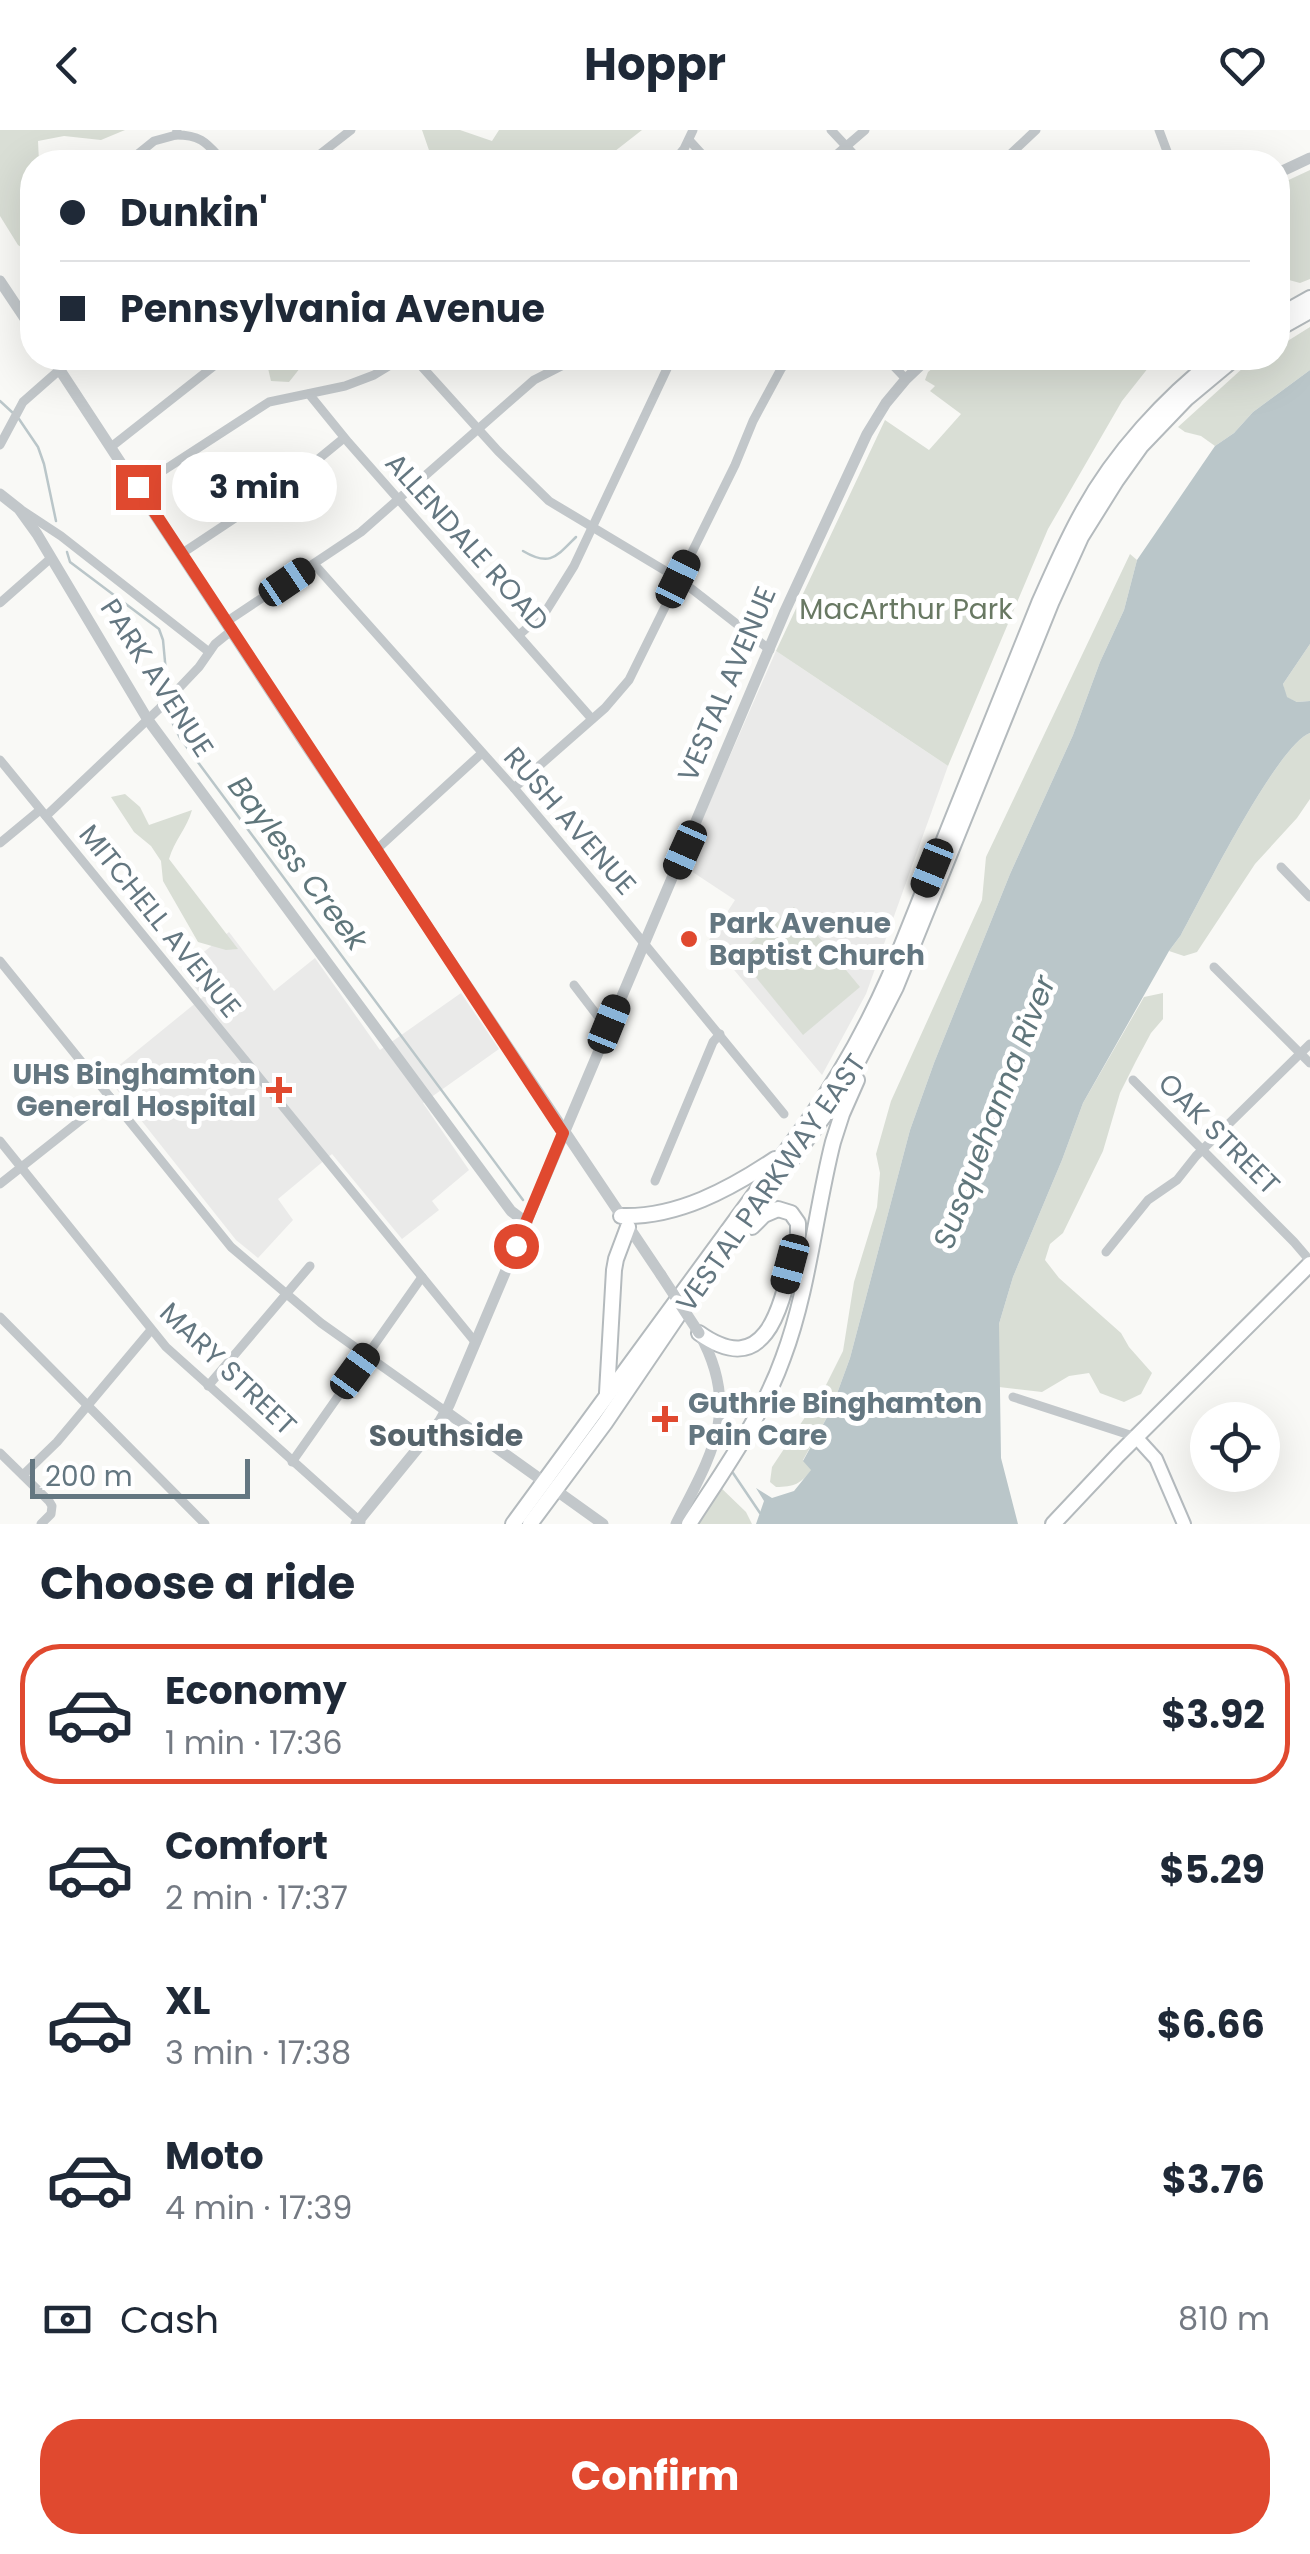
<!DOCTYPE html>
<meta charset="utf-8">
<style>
:root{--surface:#fff;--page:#f2f2f3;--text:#1f2937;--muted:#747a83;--line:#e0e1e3;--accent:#e0492f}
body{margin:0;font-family:Poppins,sans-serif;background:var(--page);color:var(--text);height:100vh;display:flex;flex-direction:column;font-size:38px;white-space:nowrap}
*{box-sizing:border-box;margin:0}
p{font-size:32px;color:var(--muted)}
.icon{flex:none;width:55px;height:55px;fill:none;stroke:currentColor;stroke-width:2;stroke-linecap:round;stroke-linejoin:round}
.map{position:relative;height:1394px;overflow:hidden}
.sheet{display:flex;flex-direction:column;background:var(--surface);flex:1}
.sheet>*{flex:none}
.guide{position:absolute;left:20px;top:20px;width:1270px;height:220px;border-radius:40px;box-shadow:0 10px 40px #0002;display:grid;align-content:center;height:220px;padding:0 40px;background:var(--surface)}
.controls{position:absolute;left:1190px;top:1272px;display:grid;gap:20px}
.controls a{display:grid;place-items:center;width:90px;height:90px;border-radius:50%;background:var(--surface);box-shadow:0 10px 40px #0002;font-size:50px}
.scale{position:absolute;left:30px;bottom:25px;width:220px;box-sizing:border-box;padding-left:10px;border:5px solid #647781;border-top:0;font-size:28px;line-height:35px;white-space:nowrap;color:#647781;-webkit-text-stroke:8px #fff;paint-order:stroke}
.end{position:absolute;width:45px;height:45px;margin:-22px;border:12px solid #e0492f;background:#fff;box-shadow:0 0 0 5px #fff}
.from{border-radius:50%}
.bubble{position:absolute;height:70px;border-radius:35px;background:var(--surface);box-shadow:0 10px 40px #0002;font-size:32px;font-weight:700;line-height:70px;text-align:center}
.car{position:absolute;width:30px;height:60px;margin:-30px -15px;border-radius:12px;box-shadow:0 0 8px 2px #0007;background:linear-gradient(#222 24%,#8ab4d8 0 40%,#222 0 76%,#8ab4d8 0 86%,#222 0)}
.guide b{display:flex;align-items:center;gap:35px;height:95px;font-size:38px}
.guide b+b{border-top:2px solid var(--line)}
.guide i{width:25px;height:25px;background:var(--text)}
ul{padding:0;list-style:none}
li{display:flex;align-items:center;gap:30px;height:140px;margin:0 20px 15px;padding:0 20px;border:5px solid transparent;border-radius:40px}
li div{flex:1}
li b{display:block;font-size:38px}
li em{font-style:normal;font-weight:700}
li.selected{border-color:var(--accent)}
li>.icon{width:90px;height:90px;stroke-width:1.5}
h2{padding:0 40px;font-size:45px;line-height:120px}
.pay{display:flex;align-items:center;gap:25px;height:110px;padding:0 40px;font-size:38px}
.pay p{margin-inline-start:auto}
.cta{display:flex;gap:20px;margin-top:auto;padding:20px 40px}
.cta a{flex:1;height:115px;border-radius:40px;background:var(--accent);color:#fff;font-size:40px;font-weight:700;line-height:115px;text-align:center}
header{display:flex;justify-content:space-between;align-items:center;height:130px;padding:0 40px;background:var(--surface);font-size:45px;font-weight:700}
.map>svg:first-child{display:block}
.built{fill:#eaeae9}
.green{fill:#d9ded5}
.water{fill:#bac6c9}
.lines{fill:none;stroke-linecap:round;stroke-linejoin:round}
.stream{stroke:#bac6c9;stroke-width:2.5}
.secondary-casing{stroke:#b5bbbf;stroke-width:16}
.primary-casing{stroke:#b4babd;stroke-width:18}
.minor{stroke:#c2c7ca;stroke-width:9}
.tertiary{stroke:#c2c7ca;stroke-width:11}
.secondary{stroke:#fff;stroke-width:12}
.primary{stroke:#fff;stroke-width:14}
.tertiary-bridge{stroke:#c2c7ca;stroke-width:11}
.route{stroke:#e0492f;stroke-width:12}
.poi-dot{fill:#e0492f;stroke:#fff;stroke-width:4}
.labels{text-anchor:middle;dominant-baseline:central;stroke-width:10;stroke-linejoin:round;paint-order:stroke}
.street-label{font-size:28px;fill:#647781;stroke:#fff}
.park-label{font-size:28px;fill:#697963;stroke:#fff}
.poi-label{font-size:28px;font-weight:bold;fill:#647781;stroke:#fff;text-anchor:start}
.water-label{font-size:30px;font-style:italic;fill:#5f767b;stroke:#fff}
.neighbourhood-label{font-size:30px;font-weight:bold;fill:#56646c;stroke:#fff}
</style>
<header><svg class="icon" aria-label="back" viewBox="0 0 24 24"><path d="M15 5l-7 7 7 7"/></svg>Hoppr<svg class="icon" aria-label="heart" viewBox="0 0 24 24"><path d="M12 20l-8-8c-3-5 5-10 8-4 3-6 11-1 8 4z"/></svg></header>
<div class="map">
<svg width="1310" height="1394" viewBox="0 0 1310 1394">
<rect width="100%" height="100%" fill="#f9f9f6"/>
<g class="built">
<polygon points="776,521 948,636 866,864 822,945 709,810 735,770 682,735"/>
<polygon points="229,802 274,861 315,828 380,920 461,863 499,919 423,973 469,1040 432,1071 439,1080 402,1109 332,1024 278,1069 293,1090 258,1128 236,1110 106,946 203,867 181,840"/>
</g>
<g class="green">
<polygon points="0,0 125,0 101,10 64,6 38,11 39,32 32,32 32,124 18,115 0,86"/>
<polygon points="422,0 460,0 492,11 499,0 642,0 601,32 424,32 431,26"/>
<polygon points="1310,40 1310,149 1300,153 1278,147 1278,55"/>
<polygon points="1310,197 1310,240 1253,282 1234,303 1215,316 1201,306 1185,302 1178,297 1244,237 1260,228 1278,228 1278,217"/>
<polygon points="283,228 308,228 289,252 271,251 267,234"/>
<polygon points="945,228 1156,228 1122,271 1048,399 948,636 776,521 885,290 929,320 961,284 930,261 935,256 925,250 928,242"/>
<path d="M1130,424L1137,430L1124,480L1100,532L1073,605L1010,744L934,933L910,1000L850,1228L831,1280L803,1330L812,1339C801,1354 794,1357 776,1357L770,1352L772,1337L825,1257L843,1221L854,1152L877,1077L880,1043L876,1024L891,971L982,770L986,727Z"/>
<polygon points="1310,514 1310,571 1297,572 1286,567 1283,554"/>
<path d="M1310,603V669L1297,688L1255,734L1197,822L1184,826L1169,821L1181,805C1202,767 1277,615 1310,603Z"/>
<path d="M125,664L140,677L149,695L192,680C187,698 174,711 169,729L238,819L226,820L198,812L163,751L161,731L151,716L134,702L111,667Z"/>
<polygon points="794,777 860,857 803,905 737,824"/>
<polygon points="1163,863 1163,889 1151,903 1136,931 1120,963 1103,1021 1063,1103 1050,1114 1045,1130 1059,1148 1121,1203 1129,1217 1152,1243 1141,1264 1124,1272 1100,1263 1089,1243 1069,1246 1042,1262 999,1257 999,1194 1013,1147 1062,1030 1083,973 1144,867"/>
<polygon points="718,1355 746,1382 752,1394 694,1394"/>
</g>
<path class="water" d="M1310,240V514L1283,554L1287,567L1297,572L1310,571V603C1277,615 1202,767 1181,805L1169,821L1083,973L1062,1030L1013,1147L999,1194L1001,1328L1018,1394H756L764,1371L756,1358L772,1368L794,1361L811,1340L803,1331L831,1280L850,1228L910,1000L934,933L1010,744L1073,605L1100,532L1124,480L1137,430L1215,316L1234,303L1253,282Z"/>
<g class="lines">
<g class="stream">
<polyline points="0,271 13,283"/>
<polyline points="19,289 38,317 44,334 56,391"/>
<path d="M523,421C550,437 556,427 576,407"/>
<polyline points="67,422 70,432 159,499 163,510 168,564"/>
<polyline points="168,577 172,592 180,608 523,1070"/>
<polyline points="733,1343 760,1383"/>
</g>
<g class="secondary-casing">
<polyline id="secondary" points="1136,1307 1156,1329 1184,1394"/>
</g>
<g class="primary-casing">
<g id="primary">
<polyline points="1278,186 1310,168"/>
<polyline points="1278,199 1310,181"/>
<path d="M621,1086C677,1088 730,1059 775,1029"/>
<path d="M699,1203C775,1257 784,1156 798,1106V1093L791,1083L778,1079L764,1085L752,1097"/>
<polyline points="607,1263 614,1140 616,1129 628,1097"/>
<path d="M513,1394L806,994C839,947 866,899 889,847L1039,473C1053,442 1066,411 1083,381C1115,323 1165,268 1217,228"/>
<polyline points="530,1394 605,1293 692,1165 824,986 853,941 896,857 1052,471 1081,407 1116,351 1141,316 1187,268 1235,228"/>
<path d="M689,1394C723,1341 762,1287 783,1228C809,1159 815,1083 833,1012L842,984L857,950"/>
<polyline points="1053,1394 1118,1325 1310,1134"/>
</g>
</g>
<g class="minor">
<polyline points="831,0 861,32"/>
<polyline points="1159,0 1171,32"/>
<path d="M176,5C203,5 207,14 224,32"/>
<polyline points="689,10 709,32"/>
<polyline points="128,32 154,11 176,5 177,0"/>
<polyline points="310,32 351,0"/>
<polyline points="673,32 684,19 693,0"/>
<polyline points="828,32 865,0"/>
<polyline points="1002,32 1036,0"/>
<polyline points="414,228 498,321 549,371 679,449 770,520"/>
<polyline points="886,228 906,249"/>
<polyline points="309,264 348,312 592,589"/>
<polyline points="0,315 23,272 73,228"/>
<polyline points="111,317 224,228"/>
<polyline points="138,357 269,272 345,256 374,245 402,228"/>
<polyline points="20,379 61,406 209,522"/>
<polyline points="181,424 294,349 344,308"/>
<polyline points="314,434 514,658 606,767 784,984"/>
<polyline points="0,473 51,428"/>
<polyline points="226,492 361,402 534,250 577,228"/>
<polyline points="519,505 546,481 574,436 672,228"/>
<polyline points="0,630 476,1213"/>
<polyline points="514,658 605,578 629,550 735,335 753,291 781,239 790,228"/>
<polyline points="46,686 162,576 199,537 215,514 231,501"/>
<polyline points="0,713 40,680"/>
<polyline points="376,720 482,623"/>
<polyline points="1281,737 1310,767"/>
<polyline points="0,831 231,1117 321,1193 445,1281"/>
<polyline points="1214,837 1310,933"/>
<polyline points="574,855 600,889 609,894"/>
<polyline points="1133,950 1294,1112 1306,1126 1310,1136"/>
<polyline points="0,1011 166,1217 361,1392"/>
<polyline points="655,1051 713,912 720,904"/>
<polyline points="0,1054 110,967"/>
<polyline points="1106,1122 1148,1070 1177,1050 1196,1026 1310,914"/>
<polyline points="0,1187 205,1394"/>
<polyline points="208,1256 310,1136"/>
<polyline points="1013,1267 1136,1307"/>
<polyline points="0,1323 49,1371 52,1376 51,1384 41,1394"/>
<polyline points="292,1332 422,1147"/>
<polyline points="23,1345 57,1312 151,1200"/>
</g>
<g class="tertiary">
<polyline points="1278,43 1310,28"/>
<polyline points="0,151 32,199"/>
<polyline points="52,228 303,611 661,1145"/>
<polyline points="0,364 19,379 37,404 148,590 511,1081 527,1093"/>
<polyline points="445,1281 603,1394"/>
<polyline points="356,1394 440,1291 449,1275 785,481 867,304 886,273 906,249 928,228"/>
<path d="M676,1394C711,1325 742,1280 699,1203"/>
</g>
<use href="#secondary" class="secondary"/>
<use href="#primary" class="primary"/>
<polyline class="tertiary-bridge" points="661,1145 699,1203"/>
</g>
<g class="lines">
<polyline class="route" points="138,357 563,1003 516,1116"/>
</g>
<g class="poi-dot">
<circle cx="689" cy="809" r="10"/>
<path d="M274 945h10v10h10v10h-10v10h-10v-10h-10v-10h10z"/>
<path d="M660 1274h10v10h10v10h-10v10h-10v-10h-10v-10h10z"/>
</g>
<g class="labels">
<g class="street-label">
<text transform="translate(467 412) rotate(48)">ALLENDALE ROAD</text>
<text transform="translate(157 548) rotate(57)">PARK AVENUE</text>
<text transform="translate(727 554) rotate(-67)">VESTAL AVENUE</text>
<text transform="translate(570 691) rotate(49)">RUSH AVENUE</text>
<text transform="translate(160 791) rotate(51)">MITCHELL AVENUE</text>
<text transform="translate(1219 1004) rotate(45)">OAK STREET</text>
<text transform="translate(771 1053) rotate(-55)">VESTAL PARKWAY EAST</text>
<text transform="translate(228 1239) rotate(44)">MARY STREET</text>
</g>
<g class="park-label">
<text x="906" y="479">MacArthur Park</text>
</g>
<g class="poi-label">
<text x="709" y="793">Park Avenue<tspan x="709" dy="32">Baptist Church</tspan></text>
<text x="256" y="944" text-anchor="end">UHS Binghamton<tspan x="256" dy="32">General Hospital</tspan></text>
<text x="688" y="1273">Guthrie Binghamton<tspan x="688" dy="32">Pain Care</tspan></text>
</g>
<g class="water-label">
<text transform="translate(298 733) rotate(53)">Bayless Creek</text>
<text transform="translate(994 982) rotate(-69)">Susquehanna River</text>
</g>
<g class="neighbourhood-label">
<text x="446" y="1305">Southside</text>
</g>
</g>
</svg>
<div class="controls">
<a><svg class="icon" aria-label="locate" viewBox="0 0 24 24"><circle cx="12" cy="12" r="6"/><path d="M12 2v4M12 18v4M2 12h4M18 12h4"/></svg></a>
</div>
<div class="scale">200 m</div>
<i class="end from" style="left:516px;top:1116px"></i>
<i class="end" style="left:138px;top:357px"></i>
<div class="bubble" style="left:172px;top:322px;width:165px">3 min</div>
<i class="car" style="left:678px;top:449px;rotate:26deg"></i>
<i class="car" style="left:287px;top:452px;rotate:56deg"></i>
<i class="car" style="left:685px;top:720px;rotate:204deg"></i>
<i class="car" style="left:932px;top:738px;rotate:202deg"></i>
<i class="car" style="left:609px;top:894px;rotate:22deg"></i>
<i class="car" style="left:790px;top:1134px;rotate:195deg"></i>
<i class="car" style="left:355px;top:1241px;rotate:36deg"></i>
<div class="guide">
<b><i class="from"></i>Dunkin'</b>
<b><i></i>Pennsylvania Avenue</b>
</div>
</div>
<section class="sheet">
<h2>Choose a ride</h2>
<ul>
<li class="selected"><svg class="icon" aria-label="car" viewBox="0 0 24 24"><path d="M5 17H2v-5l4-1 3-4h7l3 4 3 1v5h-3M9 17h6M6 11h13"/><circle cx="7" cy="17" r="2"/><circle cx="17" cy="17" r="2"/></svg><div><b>Economy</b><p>1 min · 17:36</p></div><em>$3.92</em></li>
<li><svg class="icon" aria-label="car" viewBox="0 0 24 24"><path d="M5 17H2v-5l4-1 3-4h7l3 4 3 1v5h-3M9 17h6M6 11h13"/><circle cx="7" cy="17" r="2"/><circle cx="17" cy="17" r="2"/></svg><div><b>Comfort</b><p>2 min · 17:37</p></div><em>$5.29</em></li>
<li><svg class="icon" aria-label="car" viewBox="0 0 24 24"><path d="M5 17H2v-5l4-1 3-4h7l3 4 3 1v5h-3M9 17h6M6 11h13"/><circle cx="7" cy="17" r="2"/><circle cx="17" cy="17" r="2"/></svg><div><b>XL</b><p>3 min · 17:38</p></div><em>$6.66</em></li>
<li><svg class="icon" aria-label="car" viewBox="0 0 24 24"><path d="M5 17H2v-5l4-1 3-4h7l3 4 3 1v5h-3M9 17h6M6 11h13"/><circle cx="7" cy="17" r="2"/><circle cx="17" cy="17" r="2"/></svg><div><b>Moto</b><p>4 min · 17:39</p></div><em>$3.76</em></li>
</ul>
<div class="pay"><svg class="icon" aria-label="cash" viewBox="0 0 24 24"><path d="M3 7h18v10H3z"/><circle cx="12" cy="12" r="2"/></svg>Cash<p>810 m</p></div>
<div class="cta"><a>Confirm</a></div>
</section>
